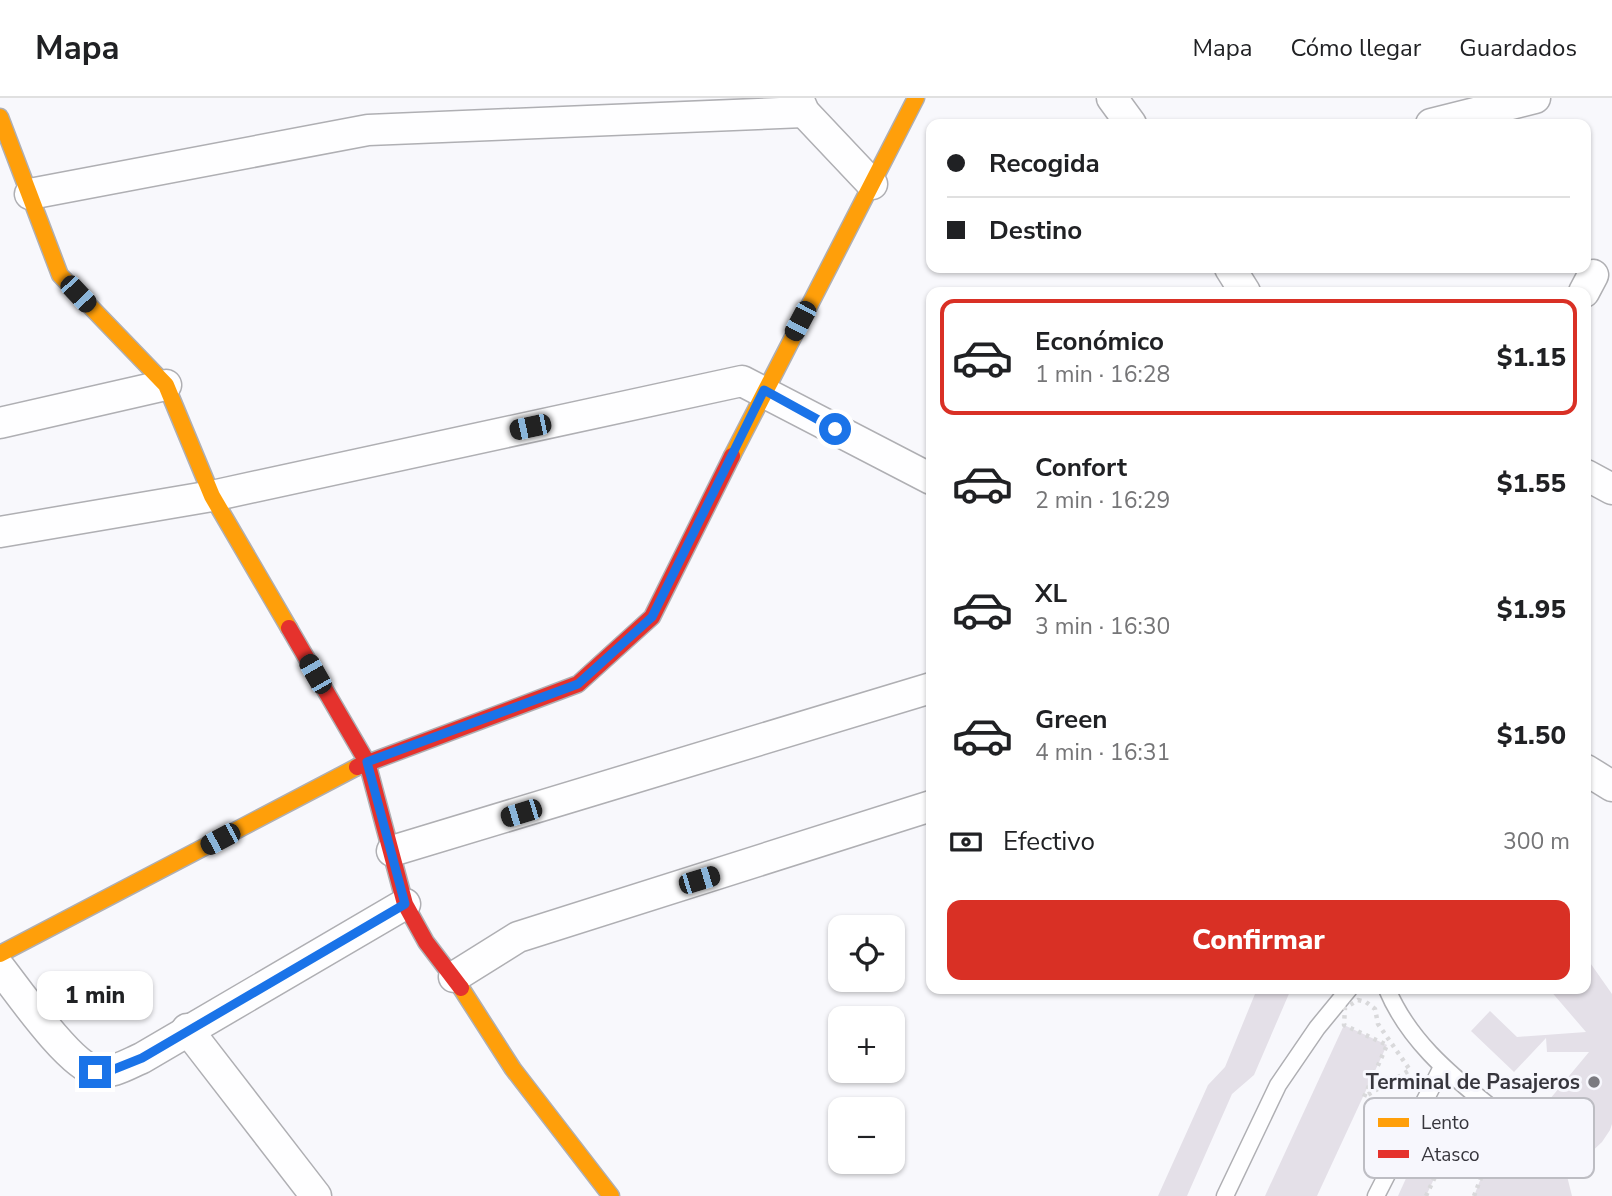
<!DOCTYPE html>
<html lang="es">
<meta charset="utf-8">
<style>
:root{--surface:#fff;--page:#f6f6f6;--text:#202124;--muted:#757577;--line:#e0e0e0;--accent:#d93025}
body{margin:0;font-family:"Nunito Sans",sans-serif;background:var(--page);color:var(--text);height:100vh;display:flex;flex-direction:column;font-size:26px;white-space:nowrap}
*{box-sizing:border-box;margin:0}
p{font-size:23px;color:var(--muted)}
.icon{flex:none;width:38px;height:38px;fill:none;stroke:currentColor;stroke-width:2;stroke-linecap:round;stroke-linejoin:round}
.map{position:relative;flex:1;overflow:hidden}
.details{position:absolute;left:926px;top:189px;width:665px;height:707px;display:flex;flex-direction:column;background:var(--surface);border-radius:14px;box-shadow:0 2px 5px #0004}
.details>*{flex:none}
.top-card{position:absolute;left:926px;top:21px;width:665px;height:154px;border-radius:14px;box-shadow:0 2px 5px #0004;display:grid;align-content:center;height:154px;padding:0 21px;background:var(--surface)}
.buttons{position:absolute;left:828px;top:817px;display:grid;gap:14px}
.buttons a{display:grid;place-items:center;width:77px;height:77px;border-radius:14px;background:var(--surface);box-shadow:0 2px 5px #0004;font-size:35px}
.end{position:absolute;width:32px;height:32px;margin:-16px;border:9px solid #1a73e8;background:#fff;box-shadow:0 0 0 4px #fff}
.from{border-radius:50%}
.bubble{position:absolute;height:49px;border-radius:14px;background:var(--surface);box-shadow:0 2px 5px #0004;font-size:23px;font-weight:800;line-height:49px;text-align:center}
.car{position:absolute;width:21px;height:42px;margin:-21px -10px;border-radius:9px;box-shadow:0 0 5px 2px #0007;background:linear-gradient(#222 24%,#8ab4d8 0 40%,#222 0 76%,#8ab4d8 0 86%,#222 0)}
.top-card b{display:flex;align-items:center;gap:24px;height:66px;font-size:26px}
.top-card b+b{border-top:2px solid var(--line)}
.top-card i{width:18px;height:18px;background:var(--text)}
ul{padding:12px 0 0;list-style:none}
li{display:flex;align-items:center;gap:21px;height:116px;margin:0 14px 10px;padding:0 7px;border:4px solid transparent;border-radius:14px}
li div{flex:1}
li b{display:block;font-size:26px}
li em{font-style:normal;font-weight:800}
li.current{border-color:var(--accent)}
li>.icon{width:63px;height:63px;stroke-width:1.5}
.pay{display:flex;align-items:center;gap:18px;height:77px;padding:0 21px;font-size:26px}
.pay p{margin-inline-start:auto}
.action{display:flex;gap:14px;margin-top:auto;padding:14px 21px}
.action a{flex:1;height:80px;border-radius:14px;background:var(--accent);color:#fff;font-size:28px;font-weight:800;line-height:80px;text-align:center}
header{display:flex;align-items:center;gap:42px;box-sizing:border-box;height:98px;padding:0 35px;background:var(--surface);border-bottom:2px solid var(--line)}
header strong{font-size:33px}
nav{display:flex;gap:38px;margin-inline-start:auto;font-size:24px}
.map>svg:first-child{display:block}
.building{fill:#e4e0e8}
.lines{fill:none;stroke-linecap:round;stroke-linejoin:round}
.lane-casing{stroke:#afafb3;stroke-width:19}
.street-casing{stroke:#afafb3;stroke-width:33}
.slow-casing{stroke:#afafb3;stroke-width:19}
.jam-casing{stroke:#afafb3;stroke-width:19}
.path{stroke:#d9d9db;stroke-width:4.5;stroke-dasharray:3.5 5;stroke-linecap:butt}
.lane{stroke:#fefeff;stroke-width:16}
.street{stroke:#fefeff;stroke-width:30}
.slow{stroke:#ff9f0a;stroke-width:16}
.jam{stroke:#e5322d;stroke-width:16}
.route{stroke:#1a73e8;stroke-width:9}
.poi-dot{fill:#7b7a80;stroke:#f7f7fd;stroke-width:2.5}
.labels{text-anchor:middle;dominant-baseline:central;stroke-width:6;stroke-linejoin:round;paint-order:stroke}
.poi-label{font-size:21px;font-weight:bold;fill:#37363d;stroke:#f7f7fd;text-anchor:end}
.key{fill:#f7f7fd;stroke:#bdbdc3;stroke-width:2}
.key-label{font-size:19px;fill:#37363d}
</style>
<header>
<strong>Mapa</strong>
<nav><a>Mapa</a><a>Cómo llegar</a><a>Guardados</a></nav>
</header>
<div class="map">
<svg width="1612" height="1098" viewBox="0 0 1612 1098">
<rect width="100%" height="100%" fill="#f8f8fc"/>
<g class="building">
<polygon points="1586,859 1612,896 1612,1026 1610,1032 1602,1044 1586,1059 1565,1070 1572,1098 1474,1098 1484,1072 1495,1062 1508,1055 1523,1053 1530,1025 1589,954 1547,954 1546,940 1514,974 1471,933 1490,913 1517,939 1586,934 1549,891 1586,891"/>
<polygon points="1257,891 1291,891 1254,977 1232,996 1187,1098 1158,1098 1208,987 1225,969"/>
<polygon points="1344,927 1387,947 1317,1098 1265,1098"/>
<polygon points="1439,1008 1463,1019 1426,1098 1398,1098"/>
</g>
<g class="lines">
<g class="lane-casing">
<g id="lane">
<path d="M1387,891C1408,941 1447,974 1488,1007L1490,1034"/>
<polyline points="1225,1098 1278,987 1317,930 1349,891"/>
<polyline points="1376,1098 1442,969"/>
</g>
</g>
<g class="street-casing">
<g id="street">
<polyline points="798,0 804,14 872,86"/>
<polyline points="1112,0 1131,26"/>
<polyline points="1431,26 1535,0"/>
<polyline points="30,96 368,32 804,14"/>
<polyline points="1230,170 1245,194"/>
<polyline points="1584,194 1593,177"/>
<polyline points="0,325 166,287"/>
<polyline points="1586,377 1612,391"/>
<polyline points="0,434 212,398 742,283 931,381"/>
<polyline points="1586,672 1612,688"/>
<polyline points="392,753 931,590"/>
<path d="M0,870C18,893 70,968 96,973C111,977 128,966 142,960L405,806"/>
<polyline points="454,879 518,839 931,708"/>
<polyline points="187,931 316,1098"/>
</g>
</g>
<g class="slow-casing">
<g id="slow">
<polyline points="0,19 60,177 166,287 212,398 289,530"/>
<polyline points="732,358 916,0"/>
<polyline points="0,856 357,669"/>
<polyline points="461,890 513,971 611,1098"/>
</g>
</g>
<g class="jam-casing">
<g id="jam">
<polyline points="289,530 367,664 405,806 426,844 461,890"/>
<polyline points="357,669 578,586 652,519 732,358"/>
</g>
</g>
<g class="path">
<polygon points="1358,902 1366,904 1375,911 1378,926 1410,972 1364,999 1387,947 1344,927 1345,910"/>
<polyline points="1506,1048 1525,1045"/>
<polyline points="1426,1098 1463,1019 1444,1010"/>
<polyline points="1474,1098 1484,1072 1484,1052"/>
</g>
<use href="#lane" class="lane"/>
<use href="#street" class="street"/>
<use href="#slow" class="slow"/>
<use href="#jam" class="jam"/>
</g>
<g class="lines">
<polyline class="route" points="95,974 112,972 142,960 405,806 367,664 578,586 652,519 764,292 835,331"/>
</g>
<circle class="poi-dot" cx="1594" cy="984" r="7"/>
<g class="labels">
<g class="poi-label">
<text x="1580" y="984">Terminal de Pasajeros</text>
</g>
</g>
<rect x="1364" y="1000" width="230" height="80" rx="10" class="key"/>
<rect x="1378" y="1020" width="31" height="9" fill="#ff9f0a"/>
<rect x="1378" y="1052" width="31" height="8" fill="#e5322d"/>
<g class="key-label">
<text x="1421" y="1031">Lento</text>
<text x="1421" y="1063">Atasco</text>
</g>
</svg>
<div class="buttons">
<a><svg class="icon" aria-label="locate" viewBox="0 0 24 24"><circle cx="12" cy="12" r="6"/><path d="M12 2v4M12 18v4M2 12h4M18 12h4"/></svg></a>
<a>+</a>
<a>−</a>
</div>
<i class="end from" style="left:835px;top:331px"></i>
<i class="end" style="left:95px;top:974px"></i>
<div class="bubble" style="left:37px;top:873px;width:116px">1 min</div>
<i class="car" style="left:78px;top:196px;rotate:137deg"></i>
<i class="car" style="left:800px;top:223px;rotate:208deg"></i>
<i class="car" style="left:530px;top:329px;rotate:258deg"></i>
<i class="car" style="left:315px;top:576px;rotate:330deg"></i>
<i class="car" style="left:521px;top:715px;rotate:253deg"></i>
<i class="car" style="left:220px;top:741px;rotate:242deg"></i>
<i class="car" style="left:699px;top:782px;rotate:73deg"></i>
<div class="top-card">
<b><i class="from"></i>Recogida</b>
<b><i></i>Destino</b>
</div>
<section class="details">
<ul>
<li class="current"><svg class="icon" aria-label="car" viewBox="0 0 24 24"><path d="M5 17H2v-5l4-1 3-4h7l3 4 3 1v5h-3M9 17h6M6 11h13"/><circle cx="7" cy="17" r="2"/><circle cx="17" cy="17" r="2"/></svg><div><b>Económico</b><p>1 min · 16:28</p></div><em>$1.15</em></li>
<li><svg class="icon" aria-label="car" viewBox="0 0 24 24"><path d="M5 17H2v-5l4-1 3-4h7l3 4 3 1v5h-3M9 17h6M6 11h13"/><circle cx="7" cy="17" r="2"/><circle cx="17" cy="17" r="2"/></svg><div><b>Confort</b><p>2 min · 16:29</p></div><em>$1.55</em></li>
<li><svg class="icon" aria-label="car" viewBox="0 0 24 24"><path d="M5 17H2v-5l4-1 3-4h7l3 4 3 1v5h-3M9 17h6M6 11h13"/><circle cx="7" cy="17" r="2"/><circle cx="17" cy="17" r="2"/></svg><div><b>XL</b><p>3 min · 16:30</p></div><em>$1.95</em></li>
<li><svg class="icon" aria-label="car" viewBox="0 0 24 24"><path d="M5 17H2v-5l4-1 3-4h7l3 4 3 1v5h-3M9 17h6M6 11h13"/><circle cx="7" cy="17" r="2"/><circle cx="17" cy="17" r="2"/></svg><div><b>Green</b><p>4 min · 16:31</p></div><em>$1.50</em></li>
</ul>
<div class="pay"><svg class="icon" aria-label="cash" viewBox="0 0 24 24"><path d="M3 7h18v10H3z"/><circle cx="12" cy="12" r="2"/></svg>Efectivo<p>300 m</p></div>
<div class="action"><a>Confirmar</a></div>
</section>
</div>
